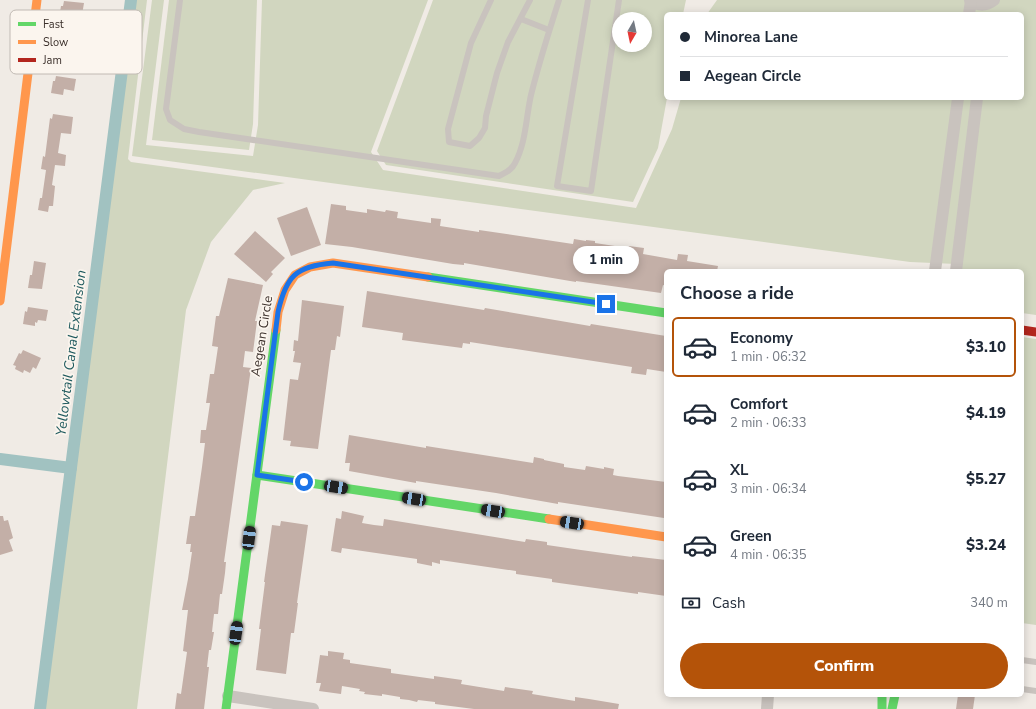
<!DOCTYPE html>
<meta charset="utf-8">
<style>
:root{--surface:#fff;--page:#f2f2f3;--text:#1f2937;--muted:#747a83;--line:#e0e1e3;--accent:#b45309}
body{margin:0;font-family:"Nunito Sans",sans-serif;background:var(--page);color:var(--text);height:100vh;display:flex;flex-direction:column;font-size:15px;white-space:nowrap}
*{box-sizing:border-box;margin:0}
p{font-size:13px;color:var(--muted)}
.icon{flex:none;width:22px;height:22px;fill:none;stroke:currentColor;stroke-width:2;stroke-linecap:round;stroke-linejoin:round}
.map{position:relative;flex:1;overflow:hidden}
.side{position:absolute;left:664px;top:269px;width:360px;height:428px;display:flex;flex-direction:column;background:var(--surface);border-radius:6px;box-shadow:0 2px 10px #0003}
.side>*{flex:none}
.hud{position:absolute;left:664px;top:12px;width:360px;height:88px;border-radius:6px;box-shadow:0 2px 10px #0003;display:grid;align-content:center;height:88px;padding:0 16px;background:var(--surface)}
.needle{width:26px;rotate:189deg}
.tools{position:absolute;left:612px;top:12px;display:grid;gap:8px}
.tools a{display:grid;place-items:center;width:40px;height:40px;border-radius:50%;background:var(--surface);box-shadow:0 2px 10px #0003;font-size:20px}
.end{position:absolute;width:18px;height:18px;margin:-9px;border:5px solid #1a73e8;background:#fff;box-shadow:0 0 0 2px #fff}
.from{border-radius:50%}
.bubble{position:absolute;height:28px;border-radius:14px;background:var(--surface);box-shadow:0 2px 10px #0003;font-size:13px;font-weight:800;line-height:28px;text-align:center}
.car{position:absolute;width:12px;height:24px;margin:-12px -6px;border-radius:5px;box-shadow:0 0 3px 1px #0007;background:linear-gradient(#222 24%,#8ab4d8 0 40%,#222 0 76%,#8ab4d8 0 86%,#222 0)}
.hud b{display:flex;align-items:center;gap:14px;height:38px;font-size:15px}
.hud b+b{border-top:1px solid var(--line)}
.hud i{width:10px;height:10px;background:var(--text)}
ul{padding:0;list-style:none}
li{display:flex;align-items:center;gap:12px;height:60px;margin:0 8px 6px;padding:0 8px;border:2px solid transparent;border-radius:6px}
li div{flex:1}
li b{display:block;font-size:15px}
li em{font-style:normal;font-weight:800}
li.selected{border-color:var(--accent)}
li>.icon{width:36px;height:36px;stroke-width:1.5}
h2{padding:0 16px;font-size:18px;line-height:48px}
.pay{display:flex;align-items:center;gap:10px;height:44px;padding:0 16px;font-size:15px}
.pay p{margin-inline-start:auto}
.button{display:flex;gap:8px;margin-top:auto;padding:8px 16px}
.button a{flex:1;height:46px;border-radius:24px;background:var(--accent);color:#fff;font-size:16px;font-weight:800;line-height:46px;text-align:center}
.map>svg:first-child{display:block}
.green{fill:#d1d6bf;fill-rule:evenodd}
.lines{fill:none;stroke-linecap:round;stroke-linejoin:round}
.canal{stroke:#a1c2c1;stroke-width:12}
.building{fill:#c3afa7}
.lane{stroke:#c9c3be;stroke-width:6}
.street{stroke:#c9c3be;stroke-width:12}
.fast{stroke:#63d668;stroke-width:9}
.slow{stroke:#ff974d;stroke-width:9}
.jam{stroke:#b3261e;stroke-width:9}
.route{stroke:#1a73e8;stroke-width:5}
.labels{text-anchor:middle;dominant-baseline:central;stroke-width:3.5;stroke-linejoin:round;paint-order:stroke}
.street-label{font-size:13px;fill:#3b302b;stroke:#fbf5ee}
.water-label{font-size:14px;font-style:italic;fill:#1f5a5e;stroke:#fbf5ee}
.key{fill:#fbf5ee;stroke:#c1bab4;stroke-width:1}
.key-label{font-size:11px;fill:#3b302b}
</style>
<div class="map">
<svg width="1036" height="709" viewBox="0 0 1036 709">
<rect width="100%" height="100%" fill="#f0ebe5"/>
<g class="green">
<polygon points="126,0 147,0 128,159 131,162 285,183 253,190 211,242 186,310 137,709 37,709"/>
<polygon points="152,0 164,0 146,145 253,156 258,125 262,0 428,0 371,152 383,170 636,208 672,129 681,98 1022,98 1022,14 707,14 717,0 1036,0 1036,315 1022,313 1022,271 956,271 956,264 910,262 132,156"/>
<polygon points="169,0 257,0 253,124 249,150 152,140"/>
<path d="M433,0H686L683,14H666V98H667L658,148L633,202L386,165L377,151ZM619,19H645V45H619Z"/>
<polygon points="1022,337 1036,339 1036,625 1022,623"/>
</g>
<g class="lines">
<g class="canal">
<polyline points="0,459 71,468"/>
<polyline points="40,709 131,0"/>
</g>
</g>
<g class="building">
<polygon points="64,1 84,3 82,15 72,14 71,20 59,18 61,6 63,6"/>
<polygon points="56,76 76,79 74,91 64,89 63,95 51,93 53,81 55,81"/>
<polygon points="53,114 73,117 71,134 61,133 58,153 66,155 65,166 55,165 52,185 55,186 53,206 49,206 48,212 38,210 40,198 42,198 46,170 41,169 43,156 45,157 50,118 52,119"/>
<polygon points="331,204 346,206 346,210 367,213 367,209 385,212 386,210 398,212 397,218 431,223 431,218 441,219 440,226 479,232 479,230 573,244 574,239 586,241 586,240 595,241 595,243 628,248 629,246 644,248 643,254 677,260 678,254 688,255 687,261 718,266 717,271 666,271 666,286 663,285 661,293 576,281 576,282 464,263 464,265 453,264 352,247 325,244"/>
<polygon points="307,207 321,245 291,256 277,218"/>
<polygon points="255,231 285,258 271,272 273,274 266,282 234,254"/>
<polygon points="34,261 46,263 42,289 28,288 30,275 32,275"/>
<polygon points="228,278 263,285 255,321 257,321 253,352 245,351 243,367 251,368 224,562 226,562 225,573 222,594 220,594 218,614 214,614 212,632 214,632 211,650 209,650 207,667 209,667 204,709 175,709 177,693 181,694 187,652 183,651 188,610 182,610 188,579 192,552 190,552 191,544 186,544 190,516 195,516 202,467 205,443 200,443 201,430 206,430 209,410 210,403 206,403 210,374 214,374 218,347 212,346 216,316 219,316"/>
<polygon points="367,291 484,310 485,308 590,326 591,324 666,336 666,372 647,369 646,375 631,373 632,367 470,342 470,344 463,343 462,348 402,340 403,333 362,327"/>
<polygon points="302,300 344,306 340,337 337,336 335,350 331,350 318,449 290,446 291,441 283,440 290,379 298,380 301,363 293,362 295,351 293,351 294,340 298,341"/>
<polygon points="28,307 48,310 46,321 38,320 37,323 35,322 35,326 23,324 25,311 27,312"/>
<polygon points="23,350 41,358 36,369 33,367 30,373 24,370 23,373 15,369 16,366 13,365 19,353 21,354"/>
<polygon points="349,435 426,448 426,446 533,463 534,457 544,459 544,460 564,464 564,467 585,470 586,466 604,469 604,467 614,469 613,475 618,476 666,482 666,502 664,518 558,502 558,504 496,493 416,481 416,483 349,471 350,463 345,463"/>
<polygon points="342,511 364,516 362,523 374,525 383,526 384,519 525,542 526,539 547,542 547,545 581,550 632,557 632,556 666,560 666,596 638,592 638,594 552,582 552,579 516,574 516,571 440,560 440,564 432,562 432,566 417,563 417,559 342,548 341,553 331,551 336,518 341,519"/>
<polygon points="0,516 3,516 4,521 8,520 13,538 9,540 13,551 0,555"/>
<polygon points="281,521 308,525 297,603 298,603 294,633 291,633 286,674 256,670 261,629 259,629 265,582 264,582 272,525 280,526"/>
<polygon points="328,651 344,653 343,659 350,660 350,663 391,669 391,673 434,679 434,676 462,680 461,684 504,691 505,687 533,691 532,694 575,701 575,697 589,699 619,704 618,709 474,709 435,704 435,702 418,700 417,702 409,700 400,699 400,697 382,694 382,696 364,694 365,692 359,691 360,689 342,686 341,694 319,691 321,683 316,683 320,655 328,656"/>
<polygon points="958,695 975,695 973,709 956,709"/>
</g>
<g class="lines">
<g class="lane">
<path d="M180,0L166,109L170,120L184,129L199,132L499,176C505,173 512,170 515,163C526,143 526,117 531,95C539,63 549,31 559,0"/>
<polyline points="491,0 471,43 448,129 449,142 470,146 479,138 485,128 486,116 497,73 508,42 530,0"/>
<polyline points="588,0 557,186 591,191 619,0"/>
<polyline points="521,19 549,30"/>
<polyline points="1022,660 1036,662"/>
<polyline points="1022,689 1036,691"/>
</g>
<g class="street">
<path d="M970,0C978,6 986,6 994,0"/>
<polyline points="969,14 971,1"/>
<polyline points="935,271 958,98"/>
<polyline points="956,271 977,98"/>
<polyline points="228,696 313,709"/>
<polyline points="767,709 768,695"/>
</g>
<g class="fast">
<polyline points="428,277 666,313"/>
<polyline points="257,475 549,519"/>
<polyline points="882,695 882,709"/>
<polyline points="226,709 276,330"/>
<polyline points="892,709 895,695"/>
</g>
<g class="slow">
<polyline points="0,301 37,0"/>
<polyline points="276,330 278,312 285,290 295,275 310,267 333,263 428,277"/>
<polyline points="549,519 666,537"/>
</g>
<polyline class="jam" points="1022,330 1036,332"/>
</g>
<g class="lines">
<path class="route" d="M304,482L257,475L278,312C286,276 296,266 333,263L606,304"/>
</g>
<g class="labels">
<g class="street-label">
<text transform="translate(262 336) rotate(-81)">Aegean Circle</text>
</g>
<g class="water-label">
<text transform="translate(71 353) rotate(-83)">Yellowtail Canal Extension</text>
</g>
</g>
<rect x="10" y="10" width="132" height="64" rx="6" class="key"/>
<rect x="18" y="22" width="18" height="4" fill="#63d668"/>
<rect x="18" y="40" width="18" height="4" fill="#ff974d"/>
<rect x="18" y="58" width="18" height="4" fill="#b3261e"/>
<g class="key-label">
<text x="43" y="28">Fast</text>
<text x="43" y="46">Slow</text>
<text x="43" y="64">Jam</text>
</g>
</svg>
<div class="tools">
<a><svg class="needle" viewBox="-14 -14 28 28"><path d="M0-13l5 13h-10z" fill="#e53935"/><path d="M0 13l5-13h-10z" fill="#747a83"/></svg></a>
</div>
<i class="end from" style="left:304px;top:482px"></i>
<i class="end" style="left:606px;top:304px"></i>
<div class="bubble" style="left:573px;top:246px;width:66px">1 min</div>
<i class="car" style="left:336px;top:487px;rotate:99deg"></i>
<i class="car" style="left:414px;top:499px;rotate:279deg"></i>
<i class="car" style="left:493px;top:511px;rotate:279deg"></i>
<i class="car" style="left:572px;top:523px;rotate:279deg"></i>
<i class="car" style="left:249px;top:538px;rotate:7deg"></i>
<i class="car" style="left:236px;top:633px;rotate:8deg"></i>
<div class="hud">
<b><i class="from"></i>Minorea Lane</b>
<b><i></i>Aegean Circle</b>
</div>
<section class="side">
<h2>Choose a ride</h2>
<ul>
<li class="selected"><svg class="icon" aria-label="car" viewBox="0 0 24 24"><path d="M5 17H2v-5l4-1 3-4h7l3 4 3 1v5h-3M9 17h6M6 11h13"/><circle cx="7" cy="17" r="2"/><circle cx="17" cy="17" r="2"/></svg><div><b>Economy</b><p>1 min · 06:32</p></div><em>$3.10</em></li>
<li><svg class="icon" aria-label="car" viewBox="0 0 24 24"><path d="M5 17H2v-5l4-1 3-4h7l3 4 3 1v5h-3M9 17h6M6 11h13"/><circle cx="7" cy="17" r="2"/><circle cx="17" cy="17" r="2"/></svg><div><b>Comfort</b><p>2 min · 06:33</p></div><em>$4.19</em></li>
<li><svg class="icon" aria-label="car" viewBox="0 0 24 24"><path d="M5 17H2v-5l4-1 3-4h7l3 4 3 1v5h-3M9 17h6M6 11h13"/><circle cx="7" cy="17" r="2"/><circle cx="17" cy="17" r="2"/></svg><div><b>XL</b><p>3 min · 06:34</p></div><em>$5.27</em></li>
<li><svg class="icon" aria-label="car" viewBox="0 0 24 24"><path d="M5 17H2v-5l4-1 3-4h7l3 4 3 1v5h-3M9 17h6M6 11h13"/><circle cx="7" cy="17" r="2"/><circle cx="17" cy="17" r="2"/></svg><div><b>Green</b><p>4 min · 06:35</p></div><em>$3.24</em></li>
</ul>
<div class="pay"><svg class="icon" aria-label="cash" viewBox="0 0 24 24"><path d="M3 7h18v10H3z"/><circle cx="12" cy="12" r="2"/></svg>Cash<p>340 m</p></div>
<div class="button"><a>Confirm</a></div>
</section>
</div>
